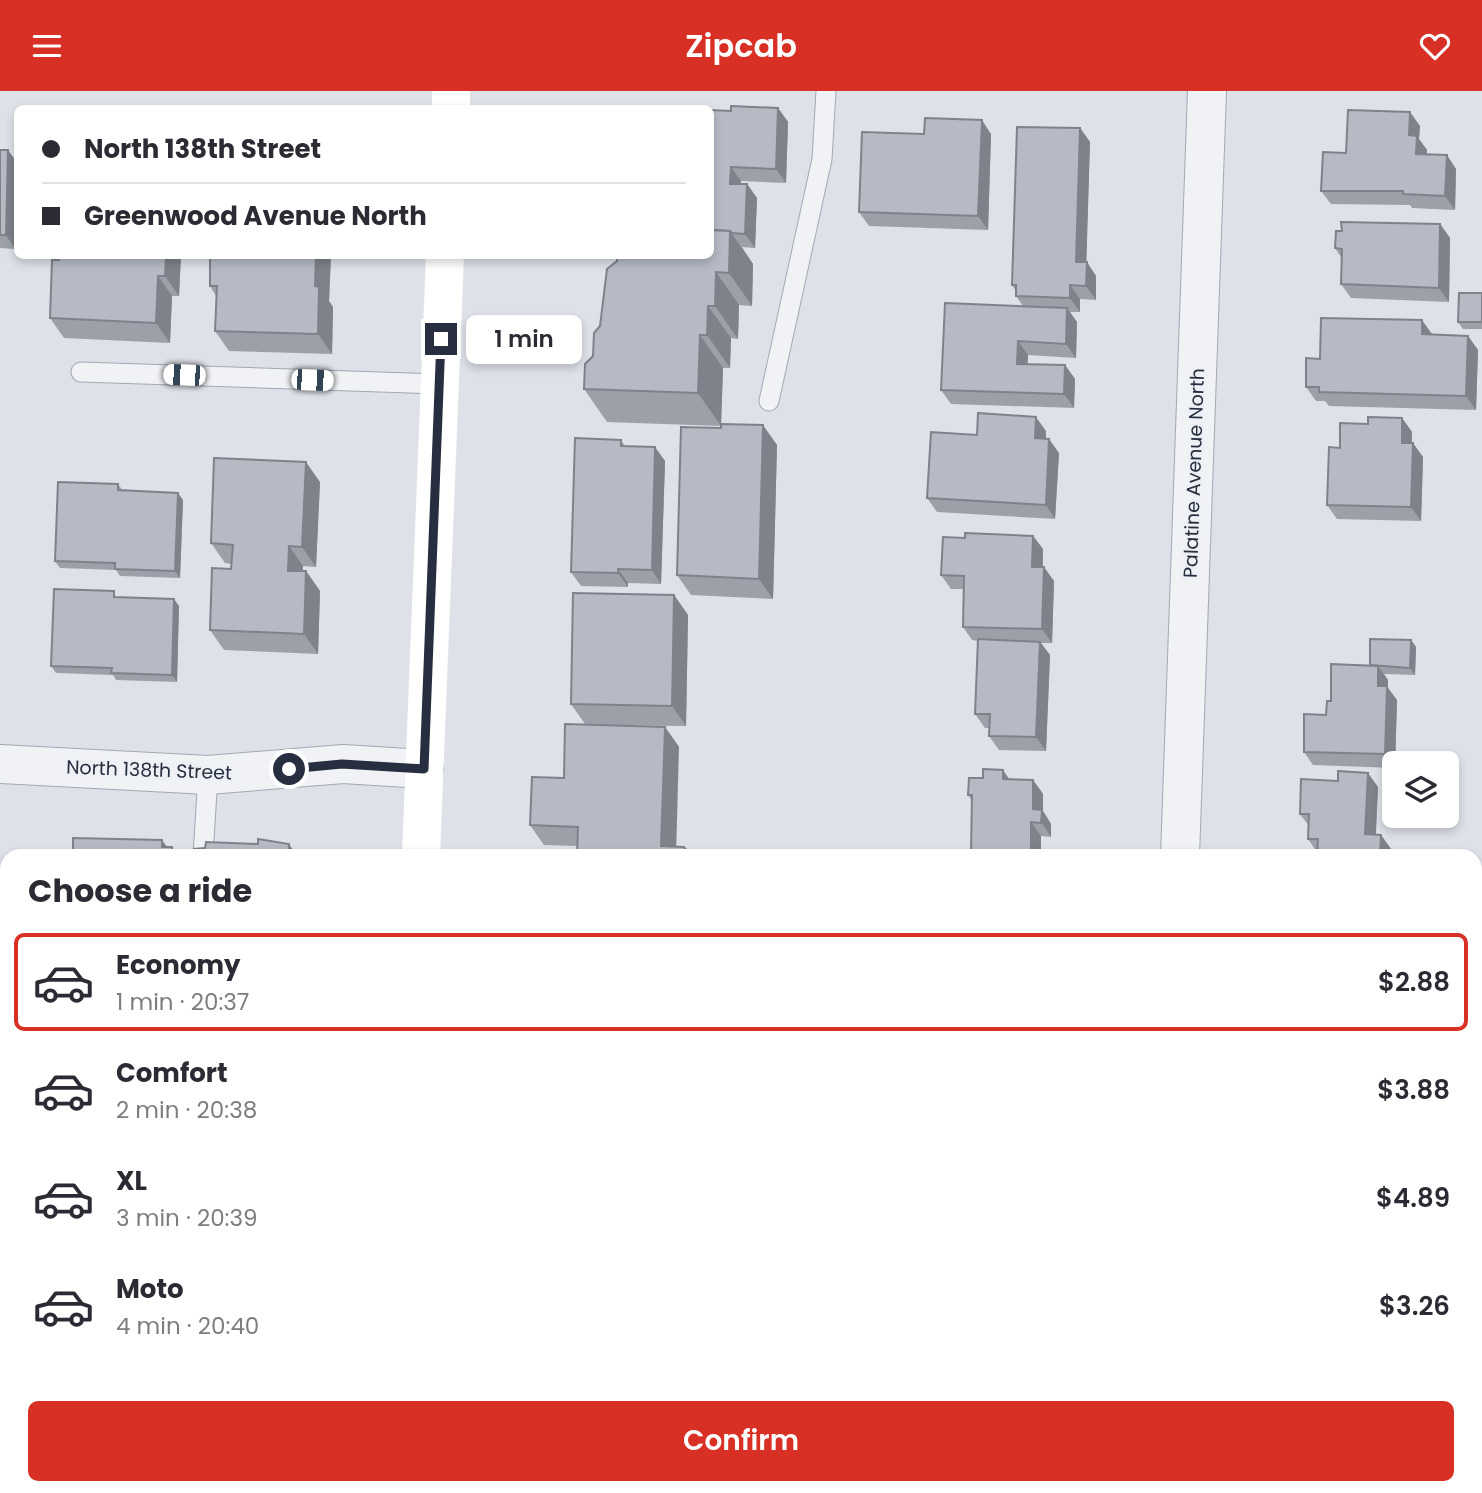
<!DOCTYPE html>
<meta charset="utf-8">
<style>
:root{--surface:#fff;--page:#f2f2f3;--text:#2b2b33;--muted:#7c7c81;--line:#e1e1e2;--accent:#d93025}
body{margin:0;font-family:Poppins,sans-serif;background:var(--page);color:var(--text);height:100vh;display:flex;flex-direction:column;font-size:26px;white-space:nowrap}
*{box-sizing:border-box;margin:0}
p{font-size:23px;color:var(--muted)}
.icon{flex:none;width:38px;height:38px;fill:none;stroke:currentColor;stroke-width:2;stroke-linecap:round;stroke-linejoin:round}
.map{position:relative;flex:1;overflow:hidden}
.details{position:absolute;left:0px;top:758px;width:1482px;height:646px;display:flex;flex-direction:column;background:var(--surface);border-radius:21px 21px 0 0;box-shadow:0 4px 10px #0003}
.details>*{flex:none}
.guide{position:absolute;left:14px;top:14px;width:700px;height:154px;border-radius:10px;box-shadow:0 4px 10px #0003;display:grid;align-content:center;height:154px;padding:0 28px;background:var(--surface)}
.fabs{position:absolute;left:1382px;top:660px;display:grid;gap:14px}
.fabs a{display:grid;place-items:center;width:77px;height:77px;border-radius:10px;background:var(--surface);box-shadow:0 4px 10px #0003;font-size:35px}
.end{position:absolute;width:32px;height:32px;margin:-16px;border:9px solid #272e3f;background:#fff;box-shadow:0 0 0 4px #fff}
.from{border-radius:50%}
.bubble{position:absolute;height:49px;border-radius:10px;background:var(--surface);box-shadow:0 4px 10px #0003;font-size:23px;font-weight:600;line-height:49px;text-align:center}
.car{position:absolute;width:21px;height:42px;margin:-21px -10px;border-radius:9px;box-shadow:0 0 5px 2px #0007;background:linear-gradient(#fff 24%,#345 0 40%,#fff 0 76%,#345 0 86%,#fff 0)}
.guide b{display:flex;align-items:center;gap:24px;height:66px;font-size:26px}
.guide b+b{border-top:2px solid var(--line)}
.guide i{width:18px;height:18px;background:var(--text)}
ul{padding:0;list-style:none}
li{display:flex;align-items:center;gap:21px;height:98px;margin:0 14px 10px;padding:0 14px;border:4px solid transparent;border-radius:10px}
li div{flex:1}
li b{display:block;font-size:26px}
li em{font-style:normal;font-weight:600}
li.current{border-color:var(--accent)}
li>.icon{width:63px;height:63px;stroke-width:1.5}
h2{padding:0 28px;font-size:32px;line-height:84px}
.action{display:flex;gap:14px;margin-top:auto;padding:14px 28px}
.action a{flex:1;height:80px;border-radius:10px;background:var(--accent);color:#fff;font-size:28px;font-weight:600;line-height:80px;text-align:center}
header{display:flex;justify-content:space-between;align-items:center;height:91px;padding:0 28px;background:var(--accent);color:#fff;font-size:32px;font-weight:600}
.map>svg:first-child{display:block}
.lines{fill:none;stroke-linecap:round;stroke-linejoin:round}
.lane-casing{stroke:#a3a8b2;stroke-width:21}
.street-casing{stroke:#a3a8b2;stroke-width:40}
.lane{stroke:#f1f2f6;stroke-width:19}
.street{stroke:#f1f2f6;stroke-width:38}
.secondary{stroke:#fff;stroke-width:38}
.wall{fill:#9ca0a9}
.shaded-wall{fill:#7f828a}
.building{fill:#b5bac5;stroke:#7f828a;stroke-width:2}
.route{stroke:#272e3f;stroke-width:9}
.labels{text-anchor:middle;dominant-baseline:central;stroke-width:6;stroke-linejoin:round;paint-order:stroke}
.street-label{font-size:19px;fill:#272e3f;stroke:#edf0f5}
</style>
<header><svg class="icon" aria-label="menu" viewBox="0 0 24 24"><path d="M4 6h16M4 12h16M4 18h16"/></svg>Zipcab<svg class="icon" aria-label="heart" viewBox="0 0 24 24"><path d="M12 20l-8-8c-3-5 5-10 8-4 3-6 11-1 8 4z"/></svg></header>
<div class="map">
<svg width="1482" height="1402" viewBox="0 0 1482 1402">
<rect width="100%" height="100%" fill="#dee1e8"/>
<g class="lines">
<g class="lane-casing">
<g id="lane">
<polyline points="81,281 439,293"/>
<polyline points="769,310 822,68 826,0"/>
<polyline points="203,765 208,684"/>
<polyline points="0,1216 7,1218"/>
</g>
</g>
<g class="street-casing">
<g id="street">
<polyline points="0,673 208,684 343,673 424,678"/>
<polyline points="1180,765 1207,0"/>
<polyline points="600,1396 726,1402"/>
<polyline points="1158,1402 1158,1396"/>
</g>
</g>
<use href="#lane" class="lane"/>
<use href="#street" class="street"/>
<g class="secondary">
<polyline points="451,18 451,0"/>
<polyline points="421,765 445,164"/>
<polyline points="400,1402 400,1396"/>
</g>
</g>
<g class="wall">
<polygon points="778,17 788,31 786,92 741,90 741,93 747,93 757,107 755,157 742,156 753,173 752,215 739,214 738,248 731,247 730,277 723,277 721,333 777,354 773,508 691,504 677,484 721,335 607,331 584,298 617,170 731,20"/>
<polygon points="1420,35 1419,48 1427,59 1426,63 1456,78 1455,119 1412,117 1410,114 1331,113 1321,100 1346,62"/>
<polygon points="1080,37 1090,51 1086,171 1096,185 1096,209 1080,208 1080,221 1070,221 1077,231 1076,267 1028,264 1027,273 1065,274 1075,288 1074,317 951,313 941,299 1023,215 1016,205 1016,200 1012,194"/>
<polygon points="991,43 988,139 869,135 859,121"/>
<polygon points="0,59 15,158 0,157"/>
<polygon points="1440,133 1450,147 1449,211 1351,207 1341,193 1341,166 1335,157"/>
<polygon points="181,164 179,205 172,205 170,252 64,247 50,227"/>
<polygon points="210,164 331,164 329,210 333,216 332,263 229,260 215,240 216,205 210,195"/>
<polygon points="1482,202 1482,238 1463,238 1458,231"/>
<polygon points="1432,244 1468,245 1478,259 1476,319 1329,315 1325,310 1316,310 1306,296 1320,268"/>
<polygon points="1402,327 1412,341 1412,352 1423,366 1421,430 1337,428 1327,414 1340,357 1368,333"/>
<polygon points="1046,340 1046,348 1059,362 1055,428 937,421 927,407 977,344"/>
<polygon points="621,349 625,355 665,370 661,493 628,492 628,496 581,495 571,481"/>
<polygon points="320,391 316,476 303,475 303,480 306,480 320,500 318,563 224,559 210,539 231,478 231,473 225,472 211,452"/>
<polygon points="118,393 123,400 183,409 180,487 120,485 116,479 60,477 55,470"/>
<polygon points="1033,445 1043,458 1043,476 1054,490 1052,552 1041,552 1050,564 1046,660 999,659 989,645 990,637 985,637 975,623 978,550 972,549 963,536 964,498 951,498 941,484 965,447"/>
<polygon points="674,504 688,524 686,635 591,634 665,636 679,656 577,755 544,754 530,734 564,687 585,633 571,613"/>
<polygon points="118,506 179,515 177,591 116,589 113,584 56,582 51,575"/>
<polygon points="1411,549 1416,556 1415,584 1384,583 1388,589 1388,597 1397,609 1395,677 1313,674 1304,661 1326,624 1331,610 1370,574"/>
<polygon points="1003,679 1009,688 1033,689 1043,703 1043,720 1051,733 1051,746 1041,745 1041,765 974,765 971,761 972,710 968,704 983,687"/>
<polygon points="1378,696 1376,744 1381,744 1391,758 1390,765 1317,765 1317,761 1308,748 1309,735 1300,723"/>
<polygon points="1475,874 1482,874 1482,947 1475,946"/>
</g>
<g class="shaded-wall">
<polygon points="778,17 788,31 786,92 776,78"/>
<polygon points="1410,21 1420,35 1419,48 1427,59 1426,77 1416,63 1409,44"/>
<polygon points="982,29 991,43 988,139 978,125"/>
<polygon points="1080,37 1090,51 1086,184 1076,171"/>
<polygon points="8,59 18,73 15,158 6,144"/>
<polygon points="1447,64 1456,78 1455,119 1445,105"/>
<polygon points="731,76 741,90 740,107 730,93"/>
<polygon points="747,93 757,107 755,157 745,143"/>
<polygon points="1440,133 1450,147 1449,211 1439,197"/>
<polygon points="730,140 753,173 752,215 729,182"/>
<polygon points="166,164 181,164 179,205 165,185"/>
<polygon points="316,164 331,164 329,210 333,216 332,263 318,243 315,195"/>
<polygon points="1087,171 1096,185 1096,209 1086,195"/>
<polygon points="716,181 739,214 738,248 715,215"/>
<polygon points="158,185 172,205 170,252 156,232"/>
<polygon points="1070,194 1080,208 1080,221 1070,207"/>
<polygon points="708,215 731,247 730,277 707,244"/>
<polygon points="1067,217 1077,231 1076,267 1066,253"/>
<polygon points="1422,229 1432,243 1422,243"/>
<polygon points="700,244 723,277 721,335 698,302"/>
<polygon points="1468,245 1478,259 1476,319 1466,305"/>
<polygon points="1018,250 1028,264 1027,287 1017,273"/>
<polygon points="1065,274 1075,288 1074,317 1064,303"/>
<polygon points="1036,326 1046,340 1045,361 1035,347"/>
<polygon points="1402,327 1412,341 1411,366 1402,352"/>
<polygon points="763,334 777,354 773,508 759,488"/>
<polygon points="1049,348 1059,362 1055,428 1046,414"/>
<polygon points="1413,352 1423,366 1421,430 1411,416"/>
<polygon points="655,356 665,370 661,493 652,479"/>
<polygon points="306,371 320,391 316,476 302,456"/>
<polygon points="178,402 183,409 180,487 175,480"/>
<polygon points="1033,445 1043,458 1042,490 1032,476"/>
<polygon points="289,455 303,475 302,500 288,480"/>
<polygon points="1044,476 1054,490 1052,552 1042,538"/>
<polygon points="618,478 628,492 628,496 618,482"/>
<polygon points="306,480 320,500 318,563 304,543"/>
<polygon points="674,504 688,524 686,635 672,615"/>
<polygon points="174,508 179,515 177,591 172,584"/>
<polygon points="1411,549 1416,556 1415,584 1410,577"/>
<polygon points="1040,551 1050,564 1046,660 1036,646"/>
<polygon points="1378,575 1388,589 1388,597 1397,609 1395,676 1385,663 1378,595"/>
<polygon points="665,636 679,656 676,765 661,755"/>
<polygon points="1003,679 1012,693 1003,688"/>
<polygon points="1368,682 1378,696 1375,757 1365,743"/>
<polygon points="1033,689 1043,703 1043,720 1051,733 1051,746 1033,718"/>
<polygon points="1031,731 1041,745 1041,765 1033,765 1031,762"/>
<polygon points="1381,744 1391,758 1390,765 1380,765"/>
<polygon points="162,749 172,763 172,756 178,765 168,765 162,756"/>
<polygon points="289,753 297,765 288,765"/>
</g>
<g class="building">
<polygon points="731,15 778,17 776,78 731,76 730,93 747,93 745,143 732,142 730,140 710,139 710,19 731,20"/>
<polygon points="624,16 663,18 624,18"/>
<polygon points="1348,19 1410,21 1409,44 1417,45 1416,63 1447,64 1445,105 1403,103 1403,100 1321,100 1323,61 1346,62"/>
<polygon points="925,27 982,29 978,125 859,121 862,41 924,43"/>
<polygon points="1017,36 1080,37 1076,171 1087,171 1086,195 1070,194 1070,207 1016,205 1016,194 1012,194"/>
<polygon points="0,59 8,59 6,144 0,144"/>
<polygon points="1341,131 1440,133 1439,197 1341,193 1342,158 1335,157 1336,140 1342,140"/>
<polygon points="710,139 730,140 729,182 716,181 715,215 708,215 707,244 700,244 698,302 584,298 585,273 593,265 594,242 600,235 607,178 617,170 617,164 710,164"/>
<polygon points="59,164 166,164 165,185 158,185 156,232 50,227 52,169 59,169"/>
<polygon points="210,164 316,164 315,195 319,196 318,243 215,240 217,195 210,195"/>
<polygon points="1459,202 1482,202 1482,231 1458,231"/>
<polygon points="945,212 1067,217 1066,253 1018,250 1017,273 1065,274 1064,303 941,299"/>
<polygon points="1321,227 1422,229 1422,243 1468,245 1466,305 1319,301 1319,296 1306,296 1306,267 1320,268"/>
<polygon points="978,322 1036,326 1035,347 1049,348 1046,414 927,407 931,341 977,344"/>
<polygon points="1368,326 1402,327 1402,352 1413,352 1411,416 1327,414 1329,356 1340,357 1340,332 1368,333"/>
<polygon points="721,333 763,334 759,488 677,484 681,336 721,337"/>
<polygon points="575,347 621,349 621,355 655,356 652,479 618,478 618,482 571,481"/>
<polygon points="214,367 306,371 302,456 289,455 288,480 306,480 304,543 210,539 212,477 231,478 233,454 211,452"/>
<polygon points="58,391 118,393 118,399 178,402 175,480 115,478 115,472 55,470"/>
<polygon points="965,442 1033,445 1032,476 1044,476 1042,538 963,536 964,485 941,484 943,446 965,447"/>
<polygon points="54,498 114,500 114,506 174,508 172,584 111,582 112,577 51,575"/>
<polygon points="573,502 674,504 672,615 571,613"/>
<polygon points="978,548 1040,551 1036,646 989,645 990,623 975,623"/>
<polygon points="1370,548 1411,549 1410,577 1370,574"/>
<polygon points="1331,573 1378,575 1378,595 1387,595 1385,663 1304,661 1304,623 1326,624 1327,610 1331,610"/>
<polygon points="565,633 665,636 661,755 684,756 690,765 577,765 578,736 530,734 532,686 564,687"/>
<polygon points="983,678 1003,679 1003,688 1033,689 1033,718 1042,719 1041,732 1031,731 1031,762 971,761 972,704 968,704 969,687 983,687"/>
<polygon points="1338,680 1368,682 1365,743 1381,744 1380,765 1317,765 1318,748 1308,748 1309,723 1300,723 1301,688 1338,690"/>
<polygon points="73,747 162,749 162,756 172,756 171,765 73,765"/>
<polygon points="258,748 289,753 288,765 194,765 194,758 205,757 206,751 258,753"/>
<polygon points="1475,874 1482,874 1482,934 1475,933"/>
<polygon points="113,1398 197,1401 197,1402 113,1402"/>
</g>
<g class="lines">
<polyline class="route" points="289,678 342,673 424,678 441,248"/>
</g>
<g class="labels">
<g class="street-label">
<text transform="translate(1194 382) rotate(-88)">Palatine Avenue North</text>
<text transform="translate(149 679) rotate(2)">North 138th Street</text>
</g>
</g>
</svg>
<div class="fabs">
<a><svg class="icon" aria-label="layers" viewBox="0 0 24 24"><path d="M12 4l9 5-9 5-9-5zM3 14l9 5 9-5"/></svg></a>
</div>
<i class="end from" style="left:289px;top:678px"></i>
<i class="end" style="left:441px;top:248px"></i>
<div class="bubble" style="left:466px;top:224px;width:116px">1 min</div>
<i class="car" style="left:184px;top:284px;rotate:272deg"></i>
<i class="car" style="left:312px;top:289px;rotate:92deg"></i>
<div class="guide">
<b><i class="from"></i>North 138th Street</b>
<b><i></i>Greenwood Avenue North</b>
</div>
<section class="details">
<h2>Choose a ride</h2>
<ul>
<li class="current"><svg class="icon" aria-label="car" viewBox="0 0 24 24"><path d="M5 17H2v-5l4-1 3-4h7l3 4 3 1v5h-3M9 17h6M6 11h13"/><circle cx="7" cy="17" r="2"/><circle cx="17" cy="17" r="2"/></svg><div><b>Economy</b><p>1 min · 20:37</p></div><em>$2.88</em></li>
<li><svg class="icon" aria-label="car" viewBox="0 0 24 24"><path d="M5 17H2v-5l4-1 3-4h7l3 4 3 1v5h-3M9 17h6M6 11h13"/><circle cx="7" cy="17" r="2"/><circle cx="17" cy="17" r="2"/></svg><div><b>Comfort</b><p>2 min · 20:38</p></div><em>$3.88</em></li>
<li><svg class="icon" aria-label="car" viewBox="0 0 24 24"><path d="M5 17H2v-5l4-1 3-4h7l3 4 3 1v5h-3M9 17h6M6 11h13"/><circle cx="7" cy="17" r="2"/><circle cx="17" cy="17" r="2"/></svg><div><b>XL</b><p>3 min · 20:39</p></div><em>$4.89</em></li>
<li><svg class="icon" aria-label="car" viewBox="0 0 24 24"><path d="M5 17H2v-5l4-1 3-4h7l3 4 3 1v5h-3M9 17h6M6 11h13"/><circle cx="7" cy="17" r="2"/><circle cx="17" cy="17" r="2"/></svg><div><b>Moto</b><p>4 min · 20:40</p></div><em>$3.26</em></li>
</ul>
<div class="action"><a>Confirm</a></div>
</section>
</div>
